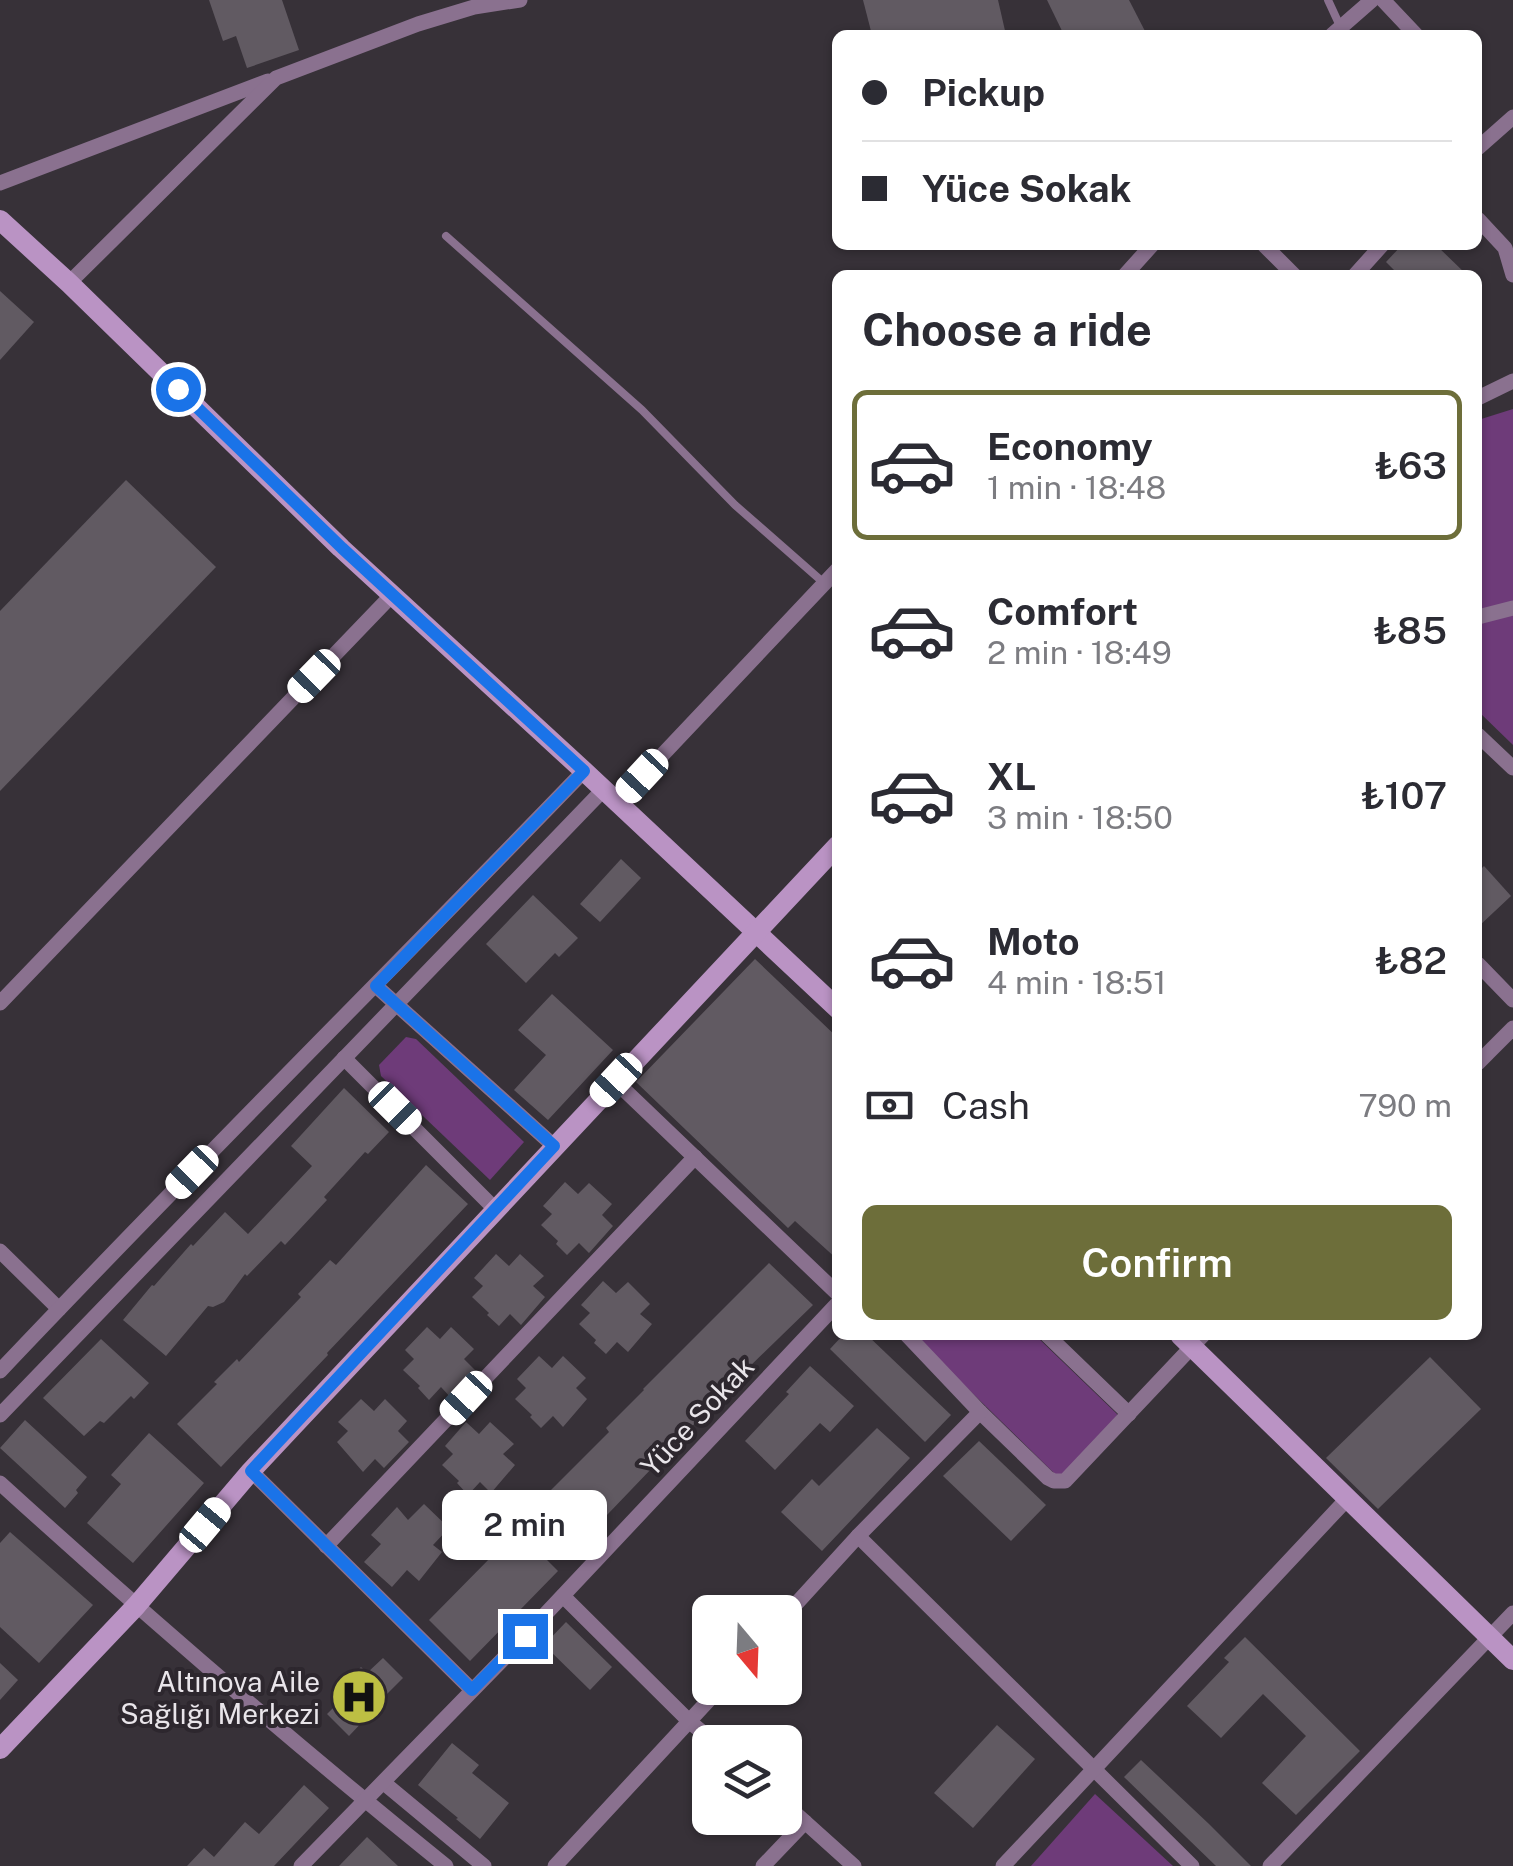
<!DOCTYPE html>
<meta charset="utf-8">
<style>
:root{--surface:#fff;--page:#f2f2f3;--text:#2b2b33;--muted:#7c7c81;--line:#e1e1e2;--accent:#6d6e3a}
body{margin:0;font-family:"Public Sans",sans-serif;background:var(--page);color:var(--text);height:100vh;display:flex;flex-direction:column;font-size:38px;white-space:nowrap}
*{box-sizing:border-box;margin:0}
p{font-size:32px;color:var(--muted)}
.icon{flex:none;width:55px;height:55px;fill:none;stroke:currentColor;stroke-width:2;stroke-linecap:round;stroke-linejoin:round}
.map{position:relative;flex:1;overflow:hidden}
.sheet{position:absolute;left:832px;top:270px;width:650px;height:1070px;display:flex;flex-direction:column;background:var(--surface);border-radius:15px;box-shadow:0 2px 8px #0004}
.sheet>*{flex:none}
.top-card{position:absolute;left:832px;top:30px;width:650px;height:220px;border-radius:15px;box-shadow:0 2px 8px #0004;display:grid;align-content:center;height:220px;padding:0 30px;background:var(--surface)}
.needle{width:65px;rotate:161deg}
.tools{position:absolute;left:692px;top:1595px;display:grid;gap:20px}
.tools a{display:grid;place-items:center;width:110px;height:110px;border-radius:15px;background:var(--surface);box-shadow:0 2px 8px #0004;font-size:50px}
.end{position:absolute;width:45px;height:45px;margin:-22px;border:12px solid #1a73e8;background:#fff;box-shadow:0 0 0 5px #fff}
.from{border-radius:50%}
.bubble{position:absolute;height:70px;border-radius:15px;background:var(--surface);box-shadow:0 2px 8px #0004;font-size:32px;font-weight:600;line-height:70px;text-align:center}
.car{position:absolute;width:30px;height:60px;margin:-30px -15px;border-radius:12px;box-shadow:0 0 8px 2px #0007;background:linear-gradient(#fff 24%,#345 0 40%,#fff 0 76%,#345 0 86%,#fff 0)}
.top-card b{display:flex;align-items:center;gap:35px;height:95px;font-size:38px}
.top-card b+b{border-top:2px solid var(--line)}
.top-card i{width:25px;height:25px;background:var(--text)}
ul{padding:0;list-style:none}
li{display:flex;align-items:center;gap:30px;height:150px;margin:0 20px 15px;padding:0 10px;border:5px solid transparent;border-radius:15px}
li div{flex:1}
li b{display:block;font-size:38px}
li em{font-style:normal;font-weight:600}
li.active{border-color:var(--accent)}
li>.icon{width:90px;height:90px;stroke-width:1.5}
h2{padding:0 30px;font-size:45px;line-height:120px}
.pay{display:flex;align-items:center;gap:25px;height:110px;padding:0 30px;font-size:38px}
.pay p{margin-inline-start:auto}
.cta{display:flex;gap:20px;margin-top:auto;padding:20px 30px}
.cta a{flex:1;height:115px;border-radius:15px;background:var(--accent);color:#fff;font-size:40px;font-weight:600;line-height:115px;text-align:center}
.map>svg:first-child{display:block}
.green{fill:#6e3b79}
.building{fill:#615a62}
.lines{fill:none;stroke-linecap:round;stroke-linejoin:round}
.lane{stroke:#8a718f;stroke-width:8}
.street{stroke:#8a718f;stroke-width:15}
.secondary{stroke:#ba93c4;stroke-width:20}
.route{stroke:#1a73e8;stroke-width:12}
.labels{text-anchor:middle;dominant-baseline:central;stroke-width:8;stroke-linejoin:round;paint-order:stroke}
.street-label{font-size:28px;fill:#e9e5ea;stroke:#2d272e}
.poi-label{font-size:28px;fill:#e9e5ea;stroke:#2d272e;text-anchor:end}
</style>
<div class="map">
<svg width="1513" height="1866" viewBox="0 0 1513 1866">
<rect width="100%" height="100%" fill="#373138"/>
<g class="green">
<polygon points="1513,409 1513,745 1478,711 1478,420"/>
<polygon points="406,1037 416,1039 524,1142 490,1180 381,1076 379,1065"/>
<polygon points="913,1335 1035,1335 1117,1414 1116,1422 1064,1474 1057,1476"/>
<polygon points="1095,1794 1173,1866 1031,1866"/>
</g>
<g class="building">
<polygon points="209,0 282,0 299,50 247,68 236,36 223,41"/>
<polygon points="863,0 998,0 1006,35 872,35"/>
<polygon points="1047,0 1129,0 1147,35 1064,35"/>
<polygon points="1402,245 1436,245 1467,275 1399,275 1386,262"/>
<polygon points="0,291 34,322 0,360"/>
<polygon points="126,480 216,567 0,791 0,611"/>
<polygon points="621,859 641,878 600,922 580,904"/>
<polygon points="1484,866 1511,896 1478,927 1478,872"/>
<polygon points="533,895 578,938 559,957 555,953 526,983 486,944"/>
<polygon points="755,959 838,1038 838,1260 795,1221 788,1228 636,1082"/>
<polygon points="552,994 613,1050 548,1120 514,1090 546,1055 518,1030"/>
<polygon points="344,1088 389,1132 368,1154 365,1152 324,1197 327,1200 285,1245 281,1241 247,1276 245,1274 224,1302 213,1307 208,1306 166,1356 123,1320 152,1285 154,1286 191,1244 193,1246 225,1212 248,1234 312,1166 291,1146"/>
<polygon points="426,1165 468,1204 327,1353 328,1355 221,1467 177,1424 217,1384 214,1382 237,1359 239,1362 301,1297 298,1294 330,1260 336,1265"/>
<polygon points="565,1182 578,1194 589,1183 612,1204 602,1215 613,1226 589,1253 579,1243 567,1255 556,1244 558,1241 541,1225 552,1214 543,1206"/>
<polygon points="496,1254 509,1266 520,1254 544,1276 533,1286 545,1297 521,1325 510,1314 499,1326 487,1315 489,1313 472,1297 483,1286 474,1278"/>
<polygon points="769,1263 813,1305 746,1370 584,1539 543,1498 609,1432 606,1428 644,1390 643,1389"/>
<polygon points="603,1281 616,1293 628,1282 650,1304 640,1314 652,1324 628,1352 617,1342 606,1354 594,1343 596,1340 579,1324 590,1313 581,1305"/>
<polygon points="427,1327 440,1339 451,1327 474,1349 464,1359 475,1370 451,1398 441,1387 429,1400 418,1388 420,1386 403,1370 414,1359 405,1350"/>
<polygon points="843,1335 867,1335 951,1415 925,1442 830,1349"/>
<polygon points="101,1339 149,1383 134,1399 131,1396 104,1423 100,1421 84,1436 43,1398"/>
<polygon points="539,1356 552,1368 563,1356 586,1378 576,1388 587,1399 563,1427 553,1416 541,1428 530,1417 532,1415 515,1399 526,1388 517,1379"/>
<polygon points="1430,1357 1481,1409 1378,1509 1326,1458"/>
<polygon points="810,1366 854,1406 830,1432 820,1423 775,1470 745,1441 789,1394 786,1392"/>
<polygon points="361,1399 374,1411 385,1399 407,1421 398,1431 409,1442 384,1468 375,1459 363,1472 337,1442 348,1431 338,1422"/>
<polygon points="25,1420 87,1477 76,1490 78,1493 65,1508 0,1448"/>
<polygon points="466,1422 479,1434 490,1422 514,1444 503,1454 515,1465 491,1493 480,1482 468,1495 457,1483 459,1481 442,1465 453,1454 445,1446"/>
<polygon points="877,1428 910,1458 822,1551 781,1512 812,1479 819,1486"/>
<polygon points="149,1433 204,1483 133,1563 87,1523 121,1484 111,1475"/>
<polygon points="979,1441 1046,1505 1011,1541 943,1476"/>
<polygon points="424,1504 449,1528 433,1545 442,1552 419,1581 407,1570 392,1587 364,1562 381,1544 371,1535 397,1507 408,1520"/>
<polygon points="10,1532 93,1605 39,1663 0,1627 0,1543"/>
<polygon points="509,1532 535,1557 539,1552 558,1571 470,1661 429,1620 495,1553 492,1550"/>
<polygon points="566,1622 612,1667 590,1690 544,1645"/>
<polygon points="1245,1637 1360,1751 1296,1815 1262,1783 1306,1736 1263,1694 1221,1738 1187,1706 1229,1662 1224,1658"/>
<polygon points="383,1658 403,1678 386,1695 383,1692 363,1713 367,1717 349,1736 327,1714 342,1699 336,1693 361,1667 367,1673"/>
<polygon points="0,1663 18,1680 0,1700"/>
<polygon points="997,1725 1035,1759 973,1828 934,1793"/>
<polygon points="452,1743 479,1765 472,1773 509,1803 480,1839 456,1819 458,1818 418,1785"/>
<polygon points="1141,1760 1209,1824 1251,1866 1216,1866 1124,1777"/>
<polygon points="304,1785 329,1808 274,1866 187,1866 204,1848 214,1857 245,1822 259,1834"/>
<polygon points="367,1837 398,1866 339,1866"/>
</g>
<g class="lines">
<g class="lane">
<polyline points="1328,0 1340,26"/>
<polyline points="446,236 642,410 735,505 824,583"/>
</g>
<g class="street">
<polyline points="1383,0 1416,35"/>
<polyline points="1332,35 1372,0"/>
<polyline points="1478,148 1513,117"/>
<polyline points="0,183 268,81"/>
<polyline points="1478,219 1505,248 1513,275"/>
<polyline points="1264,245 1294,275"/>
<polyline points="1125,275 1152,245"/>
<polyline points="1355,275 1382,245"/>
<polyline points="69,283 276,78 418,24 474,7 520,0"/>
<polyline points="1478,398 1513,381"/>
<polyline points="1478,617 1513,608"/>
<polyline points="1478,735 1513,768"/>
<polyline points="616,804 838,569"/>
<polyline points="1478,964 1513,1000"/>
<polyline points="376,986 554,1146"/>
<polyline points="0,1003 392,595"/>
<polyline points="344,1058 495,1209"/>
<polyline points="1478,1063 1513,1028"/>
<polyline points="615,1081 838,1294"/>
<polyline points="0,1251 59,1309"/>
<polyline points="1047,1335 1129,1414"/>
<path d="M0,1371C192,1168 390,972 584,771"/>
<polyline points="980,1412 1048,1478 1054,1481 1065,1481 1203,1335"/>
<polyline points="0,1415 603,790"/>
<polyline points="251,1471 472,1690"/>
<path d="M0,1483C145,1615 293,1743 446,1866"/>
<polyline points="858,1536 1192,1866"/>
<polyline points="326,1546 695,1157"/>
<polyline points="563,1596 690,1722 714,1742"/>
<polyline points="785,1616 858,1536 980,1412 907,1335"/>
<polyline points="384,1783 484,1866"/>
<polyline points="785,1804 854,1866"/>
<polyline points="301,1866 506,1656 838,1303"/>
<polyline points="555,1866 720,1688"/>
<polyline points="763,1866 805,1822"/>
<polyline points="1003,1866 1348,1498"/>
<polyline points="1270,1866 1513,1613"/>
</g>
<g class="secondary">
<polyline points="0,220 69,283 341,548 584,771 838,1009"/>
<polyline points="1180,1335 1513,1660"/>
<polyline points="0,1749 136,1606 251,1471 838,845"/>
</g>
</g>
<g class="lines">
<polyline class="route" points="178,389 342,548 584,771 376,986 554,1146 251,1471 472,1690 525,1636"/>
</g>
<defs>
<g id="hospital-disc" transform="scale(2.875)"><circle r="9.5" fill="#bdbf43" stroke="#2d272e"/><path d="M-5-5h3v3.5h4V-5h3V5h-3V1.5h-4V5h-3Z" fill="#111"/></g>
</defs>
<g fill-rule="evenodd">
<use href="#hospital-disc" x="359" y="1697"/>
</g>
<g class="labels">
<g class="street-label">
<text transform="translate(697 1416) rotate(-47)">Yüce Sokak</text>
</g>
<g class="poi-label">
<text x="320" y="1681">Altınova Aile<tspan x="320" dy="32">Sağlığı Merkezi</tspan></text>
</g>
</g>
</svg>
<div class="tools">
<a><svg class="needle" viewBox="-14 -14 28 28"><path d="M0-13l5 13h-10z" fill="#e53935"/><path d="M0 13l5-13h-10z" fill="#7c7c81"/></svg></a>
<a><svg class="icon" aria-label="layers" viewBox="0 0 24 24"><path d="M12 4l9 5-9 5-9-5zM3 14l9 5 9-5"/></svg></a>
</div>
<i class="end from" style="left:178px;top:389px"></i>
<i class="end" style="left:525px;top:1636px"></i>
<div class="bubble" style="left:442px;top:1490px;width:165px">2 min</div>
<i class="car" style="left:314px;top:676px;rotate:224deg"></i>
<i class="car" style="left:642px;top:776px;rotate:223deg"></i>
<i class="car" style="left:616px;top:1080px;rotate:223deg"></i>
<i class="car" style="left:395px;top:1108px;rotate:135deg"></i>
<i class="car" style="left:192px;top:1172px;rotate:224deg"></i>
<i class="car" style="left:466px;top:1398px;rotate:223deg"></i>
<i class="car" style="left:205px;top:1525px;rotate:40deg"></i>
<div class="top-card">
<b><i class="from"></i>Pickup</b>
<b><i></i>Yüce Sokak</b>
</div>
<section class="sheet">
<h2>Choose a ride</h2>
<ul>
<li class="active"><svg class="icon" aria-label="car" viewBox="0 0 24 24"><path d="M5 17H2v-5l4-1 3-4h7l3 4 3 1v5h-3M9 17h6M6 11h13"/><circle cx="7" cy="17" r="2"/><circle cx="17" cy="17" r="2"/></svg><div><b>Economy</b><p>1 min · 18:48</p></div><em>₺63</em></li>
<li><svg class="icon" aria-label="car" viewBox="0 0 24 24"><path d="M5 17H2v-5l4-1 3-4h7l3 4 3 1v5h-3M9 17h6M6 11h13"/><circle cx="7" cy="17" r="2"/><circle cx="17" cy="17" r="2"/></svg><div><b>Comfort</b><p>2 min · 18:49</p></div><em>₺85</em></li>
<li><svg class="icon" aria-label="car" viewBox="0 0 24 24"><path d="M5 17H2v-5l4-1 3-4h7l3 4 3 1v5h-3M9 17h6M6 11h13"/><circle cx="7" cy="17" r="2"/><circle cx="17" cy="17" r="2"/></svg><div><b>XL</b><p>3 min · 18:50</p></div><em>₺107</em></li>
<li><svg class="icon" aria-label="car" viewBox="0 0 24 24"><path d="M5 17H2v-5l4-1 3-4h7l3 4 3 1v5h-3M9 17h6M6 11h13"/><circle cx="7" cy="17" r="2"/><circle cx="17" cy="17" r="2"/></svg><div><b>Moto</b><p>4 min · 18:51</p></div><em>₺82</em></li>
</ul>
<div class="pay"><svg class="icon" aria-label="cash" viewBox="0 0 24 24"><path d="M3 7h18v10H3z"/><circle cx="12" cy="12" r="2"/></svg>Cash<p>790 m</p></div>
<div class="cta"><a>Confirm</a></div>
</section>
</div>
